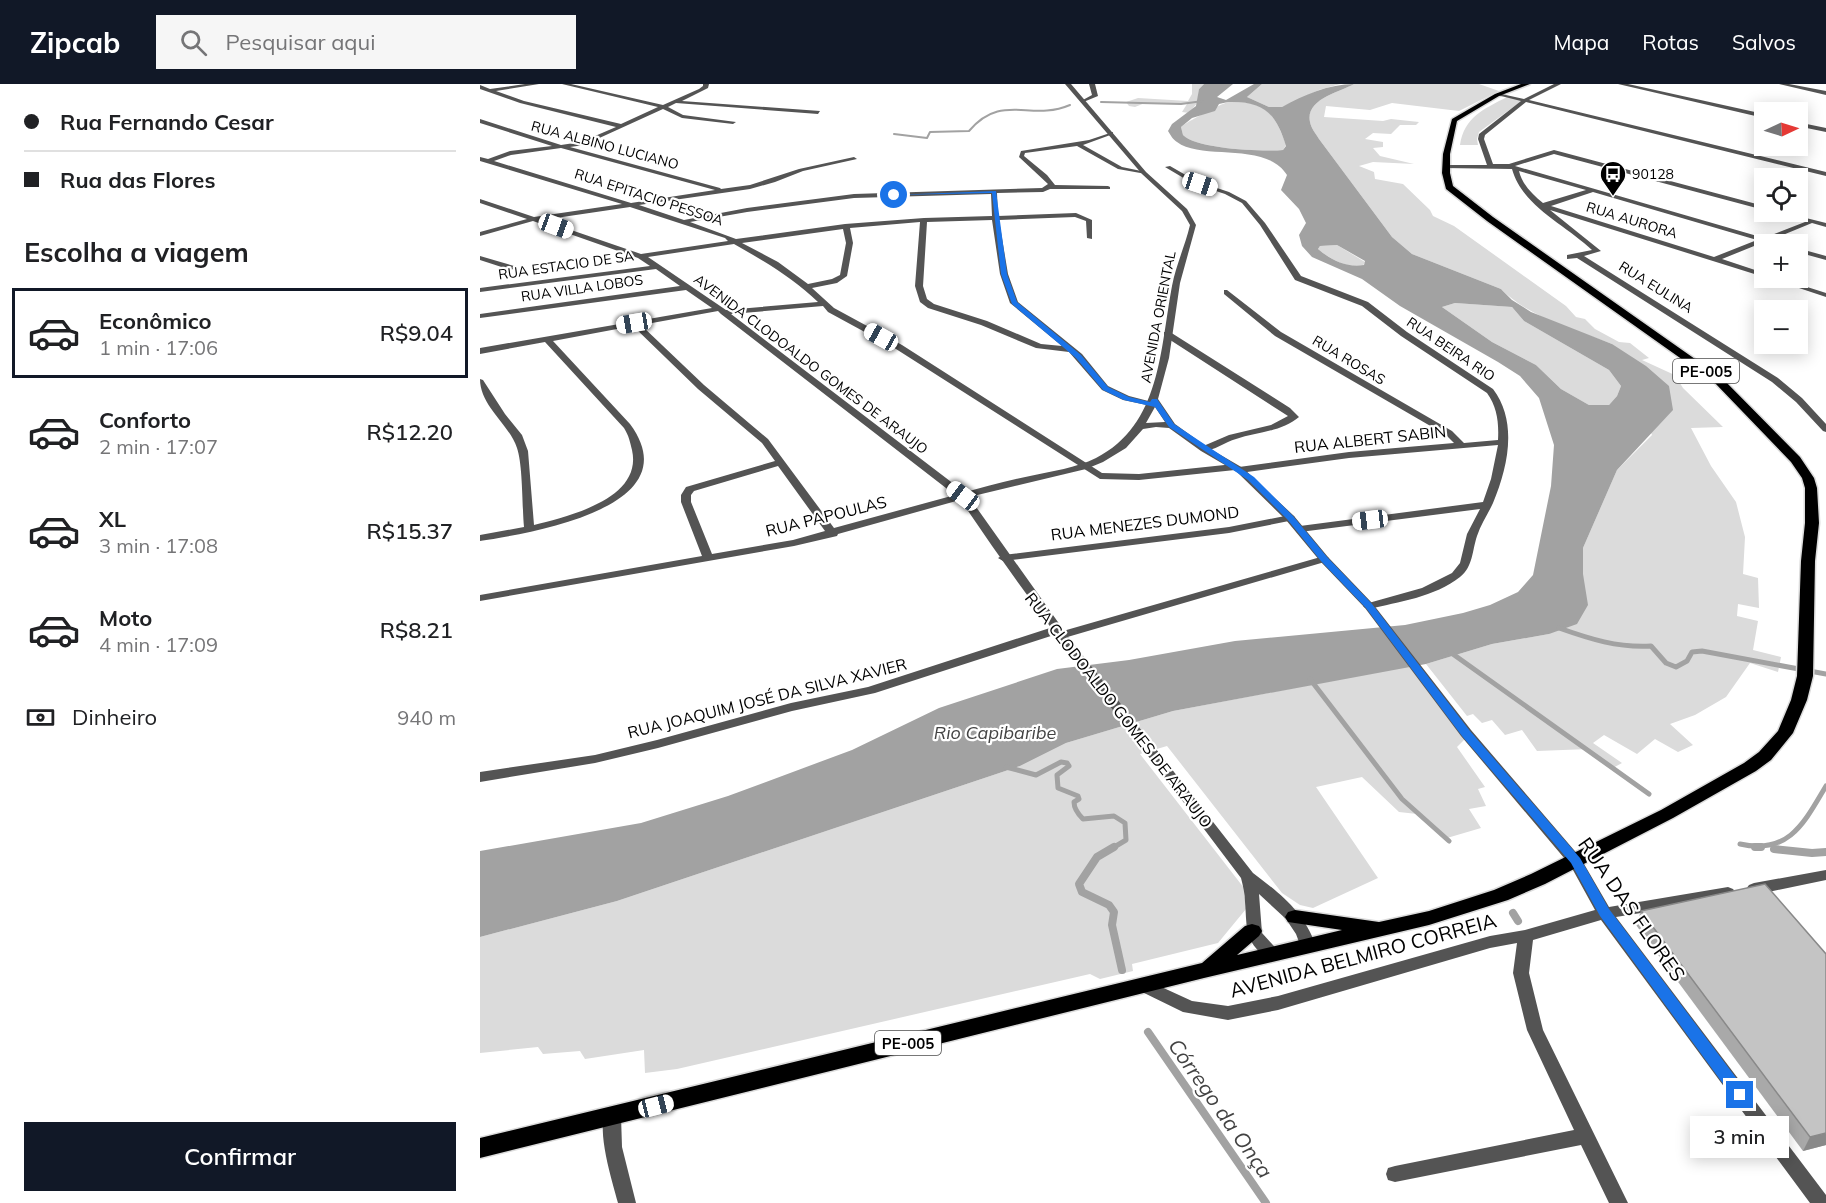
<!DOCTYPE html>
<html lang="pt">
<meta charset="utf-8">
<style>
:root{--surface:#fff;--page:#f6f6f6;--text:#202124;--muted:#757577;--line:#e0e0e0;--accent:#111827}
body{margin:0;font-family:Mulish,sans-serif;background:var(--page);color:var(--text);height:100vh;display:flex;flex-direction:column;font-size:22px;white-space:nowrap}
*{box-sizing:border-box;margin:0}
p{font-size:20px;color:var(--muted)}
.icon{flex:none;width:33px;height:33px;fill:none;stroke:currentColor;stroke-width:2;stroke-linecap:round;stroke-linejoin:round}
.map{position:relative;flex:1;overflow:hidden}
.panel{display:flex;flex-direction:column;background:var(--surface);width:480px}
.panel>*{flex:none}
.guide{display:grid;align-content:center;height:132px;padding:0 24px;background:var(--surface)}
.needle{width:39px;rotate:86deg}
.controls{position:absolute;left:1274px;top:18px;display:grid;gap:12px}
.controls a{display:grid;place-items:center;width:54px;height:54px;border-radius:0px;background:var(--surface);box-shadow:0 3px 15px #0003;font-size:30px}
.end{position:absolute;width:27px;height:27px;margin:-14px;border:8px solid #1a73e8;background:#fff;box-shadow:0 0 0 3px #fff}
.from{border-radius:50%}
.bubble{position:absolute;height:42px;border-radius:0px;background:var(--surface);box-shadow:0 3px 15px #0003;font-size:20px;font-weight:600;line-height:42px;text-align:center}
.car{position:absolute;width:18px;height:36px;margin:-18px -9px;border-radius:8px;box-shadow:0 0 4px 2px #0007;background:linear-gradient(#fff 24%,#345 0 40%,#fff 0 76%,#345 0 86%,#fff 0)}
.guide b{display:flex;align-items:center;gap:21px;height:57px;font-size:22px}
.guide b+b{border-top:2px solid var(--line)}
.guide i{width:15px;height:15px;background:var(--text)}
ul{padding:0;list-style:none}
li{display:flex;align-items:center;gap:18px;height:90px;margin:0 12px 9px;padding:0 12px;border:3px solid transparent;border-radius:0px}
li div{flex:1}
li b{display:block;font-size:22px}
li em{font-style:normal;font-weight:600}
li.selected{border-color:var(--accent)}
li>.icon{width:54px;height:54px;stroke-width:1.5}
h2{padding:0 24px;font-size:27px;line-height:72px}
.pay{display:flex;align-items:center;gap:15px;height:66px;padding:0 24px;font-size:22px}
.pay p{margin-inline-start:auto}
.button{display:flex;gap:12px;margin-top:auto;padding:12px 24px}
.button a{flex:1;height:69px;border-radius:0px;background:var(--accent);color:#fff;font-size:24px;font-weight:600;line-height:69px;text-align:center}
header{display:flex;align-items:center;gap:36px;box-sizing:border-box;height:84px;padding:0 30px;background:var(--accent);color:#fff}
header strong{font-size:28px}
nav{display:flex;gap:33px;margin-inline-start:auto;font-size:21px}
.search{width:420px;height:54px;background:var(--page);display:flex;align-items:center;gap:15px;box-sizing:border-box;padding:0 21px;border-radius:0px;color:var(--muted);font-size:22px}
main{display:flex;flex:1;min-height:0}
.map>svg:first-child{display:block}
.green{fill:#dbdbdb}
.water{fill:#a2a2a2;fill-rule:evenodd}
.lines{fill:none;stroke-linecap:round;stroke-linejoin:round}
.stream-far2{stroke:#a2a2a2;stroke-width:2}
.stream-far1{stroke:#a2a2a2;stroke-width:5}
.stream{stroke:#a2a2a2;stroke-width:8}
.primary-casing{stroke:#dbdbdb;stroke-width:3}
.minor{fill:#545454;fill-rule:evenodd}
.tertiary{fill:#545454;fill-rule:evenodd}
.primary{fill:#000;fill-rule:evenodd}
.wall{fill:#a9a9a9}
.shaded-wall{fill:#898989}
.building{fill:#c4c4c4;stroke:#898989;stroke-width:1.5}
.route{fill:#1a73e8}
.labels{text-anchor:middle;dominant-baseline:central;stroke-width:4.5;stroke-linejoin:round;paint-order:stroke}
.far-street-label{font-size:14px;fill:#000;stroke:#fff}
.far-poi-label{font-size:14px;fill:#000;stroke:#fff;text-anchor:start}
.shield{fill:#fff;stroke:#4c4c4c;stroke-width:1.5}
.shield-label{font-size:15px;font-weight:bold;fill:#000}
.street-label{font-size:16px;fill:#000;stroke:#fff}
.water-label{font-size:18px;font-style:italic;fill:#434343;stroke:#fff}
.near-street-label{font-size:20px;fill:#000;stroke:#fff}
.near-water-label{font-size:21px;font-style:italic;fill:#434343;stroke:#fff}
</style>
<header>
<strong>Zipcab</strong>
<div class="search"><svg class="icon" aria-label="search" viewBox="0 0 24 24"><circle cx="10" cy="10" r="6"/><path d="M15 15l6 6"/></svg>Pesquisar aqui</div>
<nav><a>Mapa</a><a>Rotas</a><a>Salvos</a></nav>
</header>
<main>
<section class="panel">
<div class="guide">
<b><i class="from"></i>Rua Fernando Cesar</b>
<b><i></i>Rua das Flores</b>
</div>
<h2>Escolha a viagem</h2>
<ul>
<li class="selected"><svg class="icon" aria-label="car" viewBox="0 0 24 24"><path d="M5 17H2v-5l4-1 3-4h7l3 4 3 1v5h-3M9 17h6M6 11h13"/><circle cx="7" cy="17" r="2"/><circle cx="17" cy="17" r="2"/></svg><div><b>Econômico</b><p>1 min · 17:06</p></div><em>R$9.04</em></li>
<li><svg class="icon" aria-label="car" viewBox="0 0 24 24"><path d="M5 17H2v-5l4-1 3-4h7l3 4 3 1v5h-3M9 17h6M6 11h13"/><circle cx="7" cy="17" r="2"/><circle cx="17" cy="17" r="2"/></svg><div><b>Conforto</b><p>2 min · 17:07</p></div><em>R$12.20</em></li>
<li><svg class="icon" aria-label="car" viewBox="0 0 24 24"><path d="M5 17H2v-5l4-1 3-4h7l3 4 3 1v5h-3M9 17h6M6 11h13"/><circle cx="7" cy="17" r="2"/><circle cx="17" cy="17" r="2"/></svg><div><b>XL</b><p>3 min · 17:08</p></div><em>R$15.37</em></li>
<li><svg class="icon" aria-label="car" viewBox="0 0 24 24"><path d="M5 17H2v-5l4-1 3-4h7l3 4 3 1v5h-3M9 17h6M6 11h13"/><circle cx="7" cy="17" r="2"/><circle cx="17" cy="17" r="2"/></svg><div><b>Moto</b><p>4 min · 17:09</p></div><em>R$8.21</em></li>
</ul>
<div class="pay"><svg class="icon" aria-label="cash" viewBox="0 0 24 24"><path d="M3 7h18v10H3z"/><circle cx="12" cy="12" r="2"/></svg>Dinheiro<p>940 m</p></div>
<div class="button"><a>Confirmar</a></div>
</section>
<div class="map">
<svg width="1346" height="1119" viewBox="0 0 1346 1119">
<rect width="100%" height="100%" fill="#fff"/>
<g class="green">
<polygon points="712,0 724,0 719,5 718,18 709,29 702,28 707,20 665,19 655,23 649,22 646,18 658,14 708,17 712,10"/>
<polygon points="782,0 860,0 839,6 802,23 789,23 767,13"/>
<path d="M874,0H999L1019,7L979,27L912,19L890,26L846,22L844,33L903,37L911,35L939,38L936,41H920L911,50L893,49L885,55L903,58V63L893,64L900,72L934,80L893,78L879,82L894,88L895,95L923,100L950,126L953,132L974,142L1086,222L1096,233L1105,235L1115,245L1139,258L1150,259L1169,274L1162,276L1199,293L1198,296L1203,304L1243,343L1211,344L1231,382L1256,418L1265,453L1263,490L1278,494L1279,524L1258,520L1257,532L1278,537L1273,566L1301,573L1298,588L1270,579L1246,613L1215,631L1190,640L1213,661L1198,668L1175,655L1157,670L1124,651L1113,659L1142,679L1131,685L1109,665L1057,667L1042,646L1025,651L1012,636L1002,639L993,630L987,632L946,580L1012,560L1069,550L1103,490V464L1137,386L1172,351L1132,260C1094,245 1050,234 1021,205L932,170L912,153L839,55C836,50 831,44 830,38C825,15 860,8 874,0Z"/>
<path d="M1027,13L1043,16L999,48L997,55L998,61H980C984,33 1004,25 1027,13Z"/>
<path d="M748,18C786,17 794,28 806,61L803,66C784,68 716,65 703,51L701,43C706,38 741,20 748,18Z"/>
<path d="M857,161L885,178L883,182C867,184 851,176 838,165L840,162Z"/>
<polygon points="975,219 1032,223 1044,237 1129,286 1141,302 1137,312 1129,321 1109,321 1081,305 1056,281 1012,258 962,223"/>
<polygon points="930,582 985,655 977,663 1005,703 998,705 1006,722 989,725 1001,744 967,754 937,730 919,728 882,693 836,703 898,794 833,824 820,821 802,809 687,662 660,670 764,804 766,825 738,859 652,880 653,887 620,895 610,890 197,985 165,989 164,966 105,975 100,967 63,970 58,963 0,969 0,853 137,817 540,682 586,659 693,627"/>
</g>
<path class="water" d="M724,0H753L737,13L746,16L774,0H782L767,13L789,23H802C824,11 849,0 874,0C860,8 825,15 830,38C831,44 836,50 839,55L912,153L932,170L1021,205L1032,216L1051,228L1132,260L1166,282L1189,302L1193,326L1137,386L1103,464V490L1108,521L1097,540L1069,550L1012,560L946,580L693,627L586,659L540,682L137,817L0,853V767L161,739L248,712L372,666L459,624L577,585L649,576L755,557L925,541L983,529L1010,521L1038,508L1053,491L1071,402L1074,361L1059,314L1040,292L1018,278L920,222L882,195L832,173L822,162L819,151L826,139L819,125L801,106L807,91C786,57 722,77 697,58C693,56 690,50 688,47L692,40L716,22L719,5ZM748,18C784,17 796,29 806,62L803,66C784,68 716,65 703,51L701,43L712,34L735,27L739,20ZM857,161L885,177L884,181C867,184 851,176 838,165L840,162ZM975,219L1032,223L1044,237L1129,286L1141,302L1137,312L1129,321H1109L1081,305L1056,281L1012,258L962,223Z"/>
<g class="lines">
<g class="stream-far2">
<polyline points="621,18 701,20 723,17"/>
<path d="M414,50L447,54L450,48L489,47C522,8 550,38 590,21"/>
</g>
<g class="stream-far1">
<path d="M1079,544C1110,555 1138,564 1171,562L1186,579L1196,583L1207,577L1212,568L1222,567L1346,590"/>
<polyline points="970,568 1169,710"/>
<polyline points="830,595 922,715 969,757"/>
<path d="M526,683L556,691L581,678L587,679L589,682L577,691L578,704L598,712L599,715L594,718C594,725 598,730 603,735L634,732L645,739L646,756L631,765"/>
<path d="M1260,760C1309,771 1324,739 1346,702"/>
</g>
<g class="stream">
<polyline points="634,763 617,773 599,800 602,808 629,821 634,828 632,841 642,886"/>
<polyline points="1275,763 1281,763"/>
<polyline points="1294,765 1332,769 1346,768"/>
<polyline points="1033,829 1038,837"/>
<polyline points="668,948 786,1119"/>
</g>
<g class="primary-casing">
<polygon id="primary" points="1041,0 1050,0 1019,12 977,37 970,70 970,89 973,102 1013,133 1242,294 1320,373 1334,394 1337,404 1339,439 1335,477 1333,592 1327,616 1313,649 1291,676 1276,687 1193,734 1065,800 1028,816 949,841 724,894 0,1074 0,1054 722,879 765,842 772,840 779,842 782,847 779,852 757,871 862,846 808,838 805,833 808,828 815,826 899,838 949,827 1014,806 1051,790 1181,726 1264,679 1279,668 1298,647 1311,616 1317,592 1321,477 1325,439 1325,404 1322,394 1311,378 1234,298 1007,137 966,105 962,89 963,70 972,35 1015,10"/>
</g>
<g class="minor">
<path d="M45,0H59L16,7L44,17L141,40L178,23L82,0H91L183,21L219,5L223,2V0H229L228,4L202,17L340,27L338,30L196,19L188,23L203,31L256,38L253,40L202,34L183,25L104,61L90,63L240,104L241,105L270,101L319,85L374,73L377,75L323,87L295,98L270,105L159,121L204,136L267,124L374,110L562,104L568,100L539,73L541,67L609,56L633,48V50L603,61L642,83L666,88V90L638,85L597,62L545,69L544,72L567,91L575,101L628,102L630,103V105H570L563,108L517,109L518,132L596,129L612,136V155L607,154L606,137L595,133L519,136L528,190L538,218L602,270L628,302L649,312L676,319V323L643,316L622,306L589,268L556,264L501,241L448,224L440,218L435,202L440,138L370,144L373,159L367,192L357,199L332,204L354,224L422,261L622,389L659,390L754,380L759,383L869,368L974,359L966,351L795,252L744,210V206H747L801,248L972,347L984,359L1018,356C1019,338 1017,323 1007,309L921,252L882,222L815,196L780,141L762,119L745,110L712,99L685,83L690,82L716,97L749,108L766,117L785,139L821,192L888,218L927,248L1013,305C1038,338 1028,383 1013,419C1008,430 1001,440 997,452C992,467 993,483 980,493C955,513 918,518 889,525L885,524L883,522L885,520L942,504L972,489L980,479L987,450L1000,425L820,448L815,445L820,442L1003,418L1011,395L1018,361L869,374L760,389L755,386L659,396L620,395L416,265L348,228L343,222L251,230L487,410V414L358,450L357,452L314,462L0,517V511L222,472L201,418V411L206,403L295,377L282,359L218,305L153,242L73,257L150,340C212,424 50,449 0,457V451L44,443C42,422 43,382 37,364C29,340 0,322 0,295L3,296L25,330L42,351L48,367L54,441C89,432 163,415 152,366C150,358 149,352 144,344L65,258L0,270V264L232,224L206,206L0,234V230L200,202L176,185L0,208V204L170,182L158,174L53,137L0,152V148L47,135L0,119V115L54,133L142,120L0,77V73L8,75L30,67L72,62L0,39V35L81,61L101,58L136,43L40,19L0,5V1L10,5ZM81,64L235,106L151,119L14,77L31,71ZM511,110L512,132L444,134L365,140L256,155L210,138L267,128L374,114ZM150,123L245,154L248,157L161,170L62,136ZM512,136L520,190L530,219L582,262L561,260L507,237L454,220L447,215L443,202L447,138ZM363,145L366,159L360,191L352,195L328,200L298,178L262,159ZM254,160C284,177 313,194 338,218L246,226L168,173ZM238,227L241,230L475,411L354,444L288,355L224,301L161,241ZM298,382L345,447L313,456L232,470L211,418V411L214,407Z"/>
<polygon points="609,0 615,0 618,12 601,19 601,17 612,11"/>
<path d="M1074,0H1081L1049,16L1346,88V92L1046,18L1005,51L1004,55L1013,80H1029L1074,66L1284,122V126L1074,70L1035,82L1284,154L1325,138L1294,129L1293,128H1302L1346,139V143L1332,139L1291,156L1300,159L1301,160L1284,158L1242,175L1284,189V193L1070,126L1121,167L1104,172L1298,294L1322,314L1346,340V348L1343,347L1316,318L1292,298L1097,174L1087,175V171L1112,166C1086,141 1042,122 1032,85L963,84L965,81H1007L998,55L999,50L1041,17L1017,11V9L1044,15ZM1039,87L1106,106L1063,119C1052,110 1042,100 1039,87ZM1113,108L1277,156L1234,173L1071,122Z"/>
<polygon points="1138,0 1148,0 1284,30 1284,34"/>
<polygon points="1299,0 1309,0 1346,7 1346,11"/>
<polygon points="1317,38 1346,44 1346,48 1317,42"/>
<polygon points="1317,164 1346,172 1346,176 1317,168"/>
<polygon points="0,172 34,182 35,184 31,186 0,176"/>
<polygon points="1289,194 1299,194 1346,209 1346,213"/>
<path d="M684,248H690L810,324L819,333C801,348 777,348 756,355C745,358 733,368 721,367V363L749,351L791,341L808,332L684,252Z"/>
<polygon points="810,431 814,432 815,434 814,436 749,449 523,477 518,474 523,471 749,443"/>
<polygon points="844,472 848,473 849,475 848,477 584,554 576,554 574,551 395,609 312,627 178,664 115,679 0,698 0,688 115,671 177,656 311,619 388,603 573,543 581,543 583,547"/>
<polygon points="1095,772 1100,773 1129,823 1248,803 1253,805 1256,809 1253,813 1248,815 1136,833 1346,1111 1346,1119 1330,1119 1121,836 1053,856 1049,889 1063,946 1148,1119 1129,1119 1101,1061 915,1098 908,1096 906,1090 908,1084 915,1082 1094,1046 1047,946 1033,889 1037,859 1010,864 798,926 748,936 703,928 658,906 656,901 658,896 664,895 712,917 748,922 798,912 1010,852 1045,846 1115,826 1088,777 1090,773"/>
<polygon points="1346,786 1346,796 1274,811 1269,809 1266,805 1269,801 1274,799"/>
</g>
<g class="tertiary">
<path d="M585,0H591L666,88L707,125L716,141L700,199L689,274L678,315L695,340L727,363L763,384L814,432L848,473L893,520L991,646L1100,773L1102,777L1100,781L1095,782L1090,781L981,652L885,524L840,477L806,436L757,388L721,367L689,344L676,343L663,345L646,364L623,378L606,385L489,413L590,555L773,789C801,810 824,828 836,862L834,866L828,868L822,866L816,850L806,835L779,810L782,849L801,870L799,874C791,877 787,875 782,870C764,855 767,839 765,818C765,810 763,802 761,794C666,667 566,544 478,412L479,410C503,403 526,397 550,392C572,387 596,384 616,374C681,341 680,265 692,202C696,181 705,162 710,141L702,127L662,90ZM675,323L685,338L666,339Z"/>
<path d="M132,1024L138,1026L141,1032L142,1063L156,1119H138C132,1096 116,1047 126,1026Z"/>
</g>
<use href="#primary" class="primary"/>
</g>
<polygon class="wall" points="1161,827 1346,1061 1323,1067 1156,841"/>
<polygon class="shaded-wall" points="1346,1049 1346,1061 1323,1067 1330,1053"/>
<polygon class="building" points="1285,800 1346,870 1346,1049 1330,1053 1161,827"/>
<polygon class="route" points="516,107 527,190 537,218 601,271 628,303 649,313 670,318 672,315 677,315 694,340 774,393 813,432 847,473 892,520 990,647 1100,774 1129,825 1266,1007 1268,1011 1266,1016 1260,1017 1255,1016 1120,832 1091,779 982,652 886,524 841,477 807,435 768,396 689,343 675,323 644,316 623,306 596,274 532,220 521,190 512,109 411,111"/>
<defs>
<g id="bus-pin" transform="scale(1.35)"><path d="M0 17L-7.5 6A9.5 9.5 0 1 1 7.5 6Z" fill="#000" stroke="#fff"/><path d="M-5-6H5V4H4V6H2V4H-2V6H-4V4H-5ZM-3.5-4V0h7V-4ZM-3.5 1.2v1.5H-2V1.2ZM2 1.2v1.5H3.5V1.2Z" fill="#fff"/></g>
</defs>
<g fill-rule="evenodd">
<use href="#bus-pin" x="1133" y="90"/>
</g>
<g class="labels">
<g class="far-street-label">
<text transform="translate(125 61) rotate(15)">RUA ALBINO LUCIANO</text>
<text transform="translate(169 113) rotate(18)">RUA EPITACIO PESSOA</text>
<text transform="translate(1152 136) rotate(17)">RUA AURORA</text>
<text transform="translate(86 181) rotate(-8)">RUA ESTACIO DE SA</text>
<text transform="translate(1176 203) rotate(32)">RUA EULINA</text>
<text transform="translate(102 204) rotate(-8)">RUA VILLA LOBOS</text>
<text transform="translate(678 233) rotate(-79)">AVENIDA ORIENTAL</text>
<text transform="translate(971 265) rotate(34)">RUA BEIRA RIO</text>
<text transform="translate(869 276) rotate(31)">RUA ROSAS</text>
<text transform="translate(331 280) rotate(37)">AVENIDA CLODOALDO GOMES DE ARAUJO</text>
</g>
<g class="far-poi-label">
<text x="1152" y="90">90128</text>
</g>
<g class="shield">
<rect x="1193" y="275" width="66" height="24" rx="4.5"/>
<rect x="395" y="947" width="66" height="24" rx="4.5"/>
</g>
<g class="shield-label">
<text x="1226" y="287">PE-005</text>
<text x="428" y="959">PE-005</text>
</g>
<g class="street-label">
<text transform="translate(890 355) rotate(-6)">RUA ALBERT SABIN</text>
<text transform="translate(346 432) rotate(-14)">RUA PAPOULAS</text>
<text transform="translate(665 439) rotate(-7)">RUA MENEZES DUMOND</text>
<text transform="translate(287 614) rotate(-14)">RUA JOAQUIM JOSÉ DA SILVA XAVIER</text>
<text transform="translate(639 626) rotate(52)">RUA CLODOALDO GOMES DE ARAUJO</text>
</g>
<g class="water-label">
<text x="515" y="648">Rio Capibaribe</text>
</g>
<g class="near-street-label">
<text transform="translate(1152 825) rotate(55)">RUA DAS FLORES</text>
<text transform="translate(883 871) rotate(-15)">AVENIDA BELMIRO CORREIA</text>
</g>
<g class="near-water-label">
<text transform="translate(741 1024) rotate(55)">Córrego da Onça</text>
</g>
</g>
</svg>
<div class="controls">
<a><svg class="needle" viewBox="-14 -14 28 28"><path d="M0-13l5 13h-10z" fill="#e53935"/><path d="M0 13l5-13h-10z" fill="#757577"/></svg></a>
<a><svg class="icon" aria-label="locate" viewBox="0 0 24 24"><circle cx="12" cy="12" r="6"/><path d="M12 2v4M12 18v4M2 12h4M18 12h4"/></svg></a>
<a>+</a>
<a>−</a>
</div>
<i class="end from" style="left:414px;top:111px"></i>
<i class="end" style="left:1260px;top:1011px"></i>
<div class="bubble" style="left:1210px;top:1032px;width:99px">3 min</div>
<i class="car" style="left:720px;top:100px;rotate:108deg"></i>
<i class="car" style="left:76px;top:142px;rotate:110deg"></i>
<i class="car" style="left:154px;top:239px;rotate:260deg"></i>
<i class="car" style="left:401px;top:253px;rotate:299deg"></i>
<i class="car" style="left:483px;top:412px;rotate:307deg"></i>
<i class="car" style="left:890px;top:436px;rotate:263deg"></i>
<i class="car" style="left:176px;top:1022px;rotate:76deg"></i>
</div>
</main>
